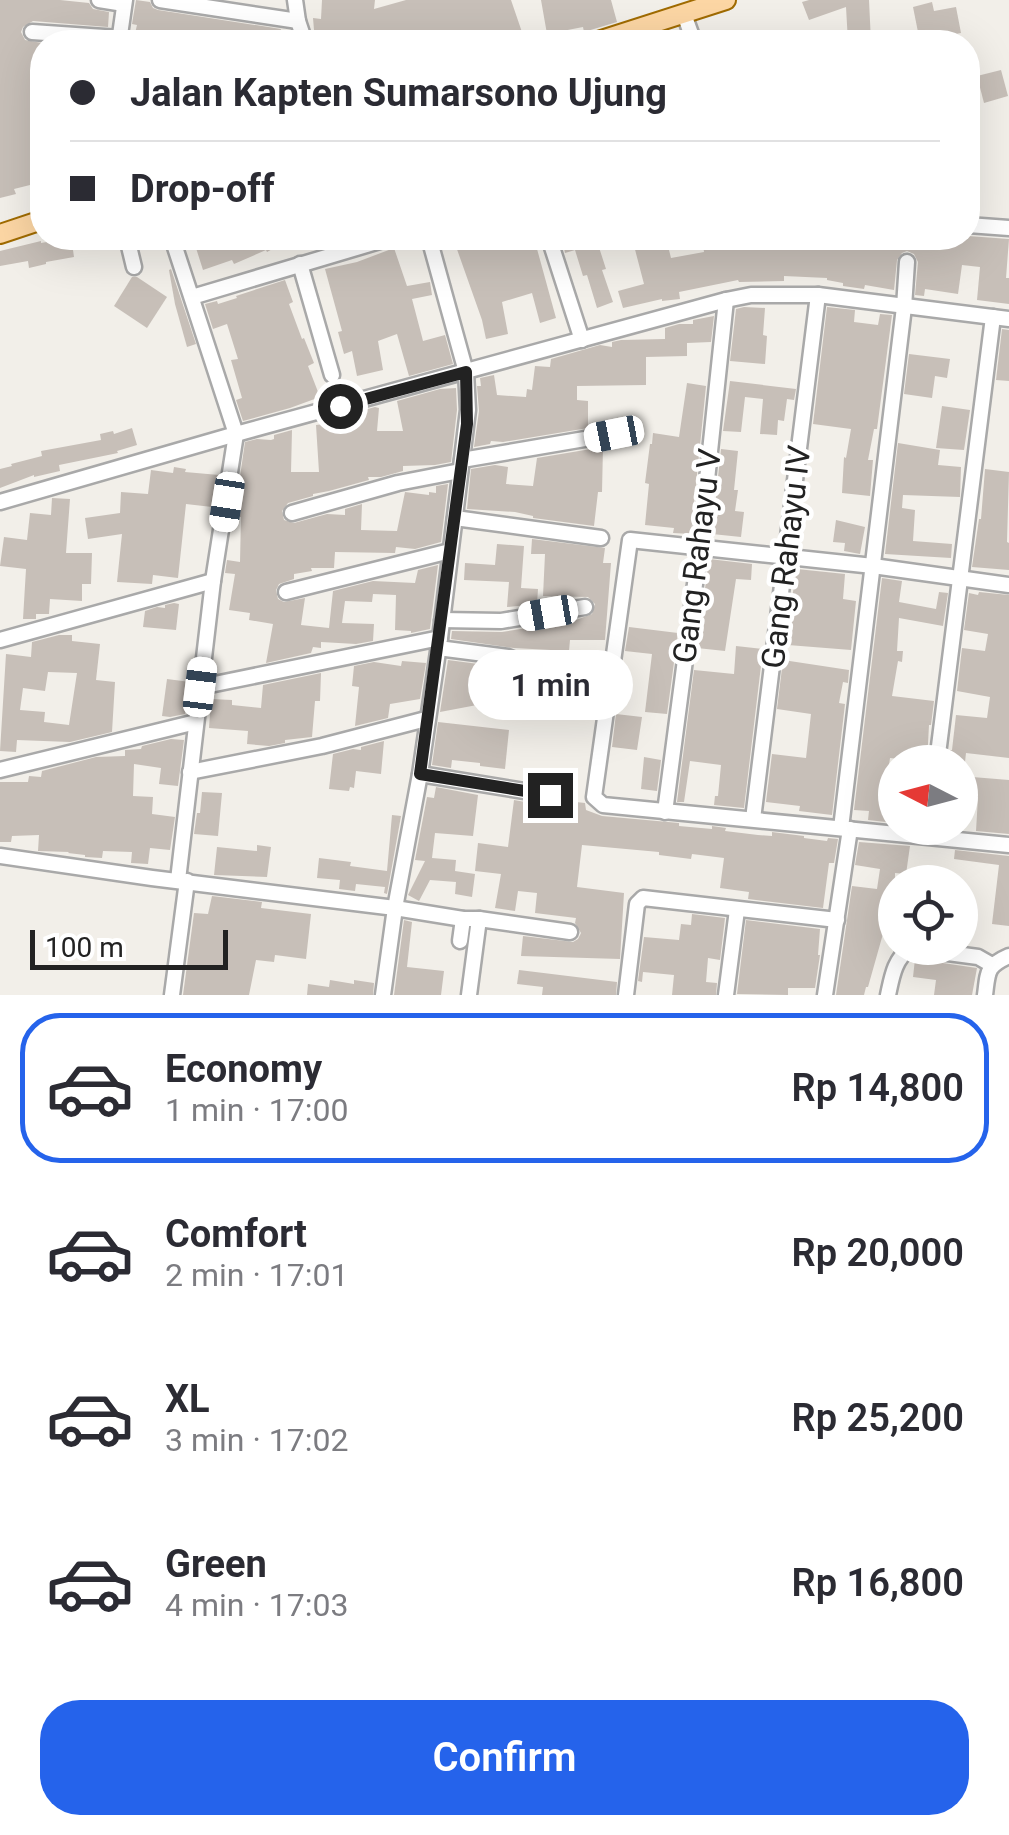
<!DOCTYPE html>
<meta charset="utf-8">
<style>
:root{--surface:#fff;--page:#f2f2f3;--text:#2b2b33;--muted:#7c7c81;--line:#e1e1e2;--accent:#2563eb}
body{margin:0;font-family:Roboto,sans-serif;background:var(--page);color:var(--text);height:100vh;display:flex;flex-direction:column;font-size:38px;white-space:nowrap}
*{box-sizing:border-box;margin:0}
p{font-size:32px;color:var(--muted)}
.icon{flex:none;width:55px;height:55px;fill:none;stroke:currentColor;stroke-width:2;stroke-linecap:round;stroke-linejoin:round}
.map{position:relative;height:995px;overflow:hidden}
.panel{display:flex;flex-direction:column;background:var(--surface);flex:1}
.panel>*{flex:none}
.guide{position:absolute;left:30px;top:30px;width:950px;height:220px;border-radius:40px;box-shadow:0 10px 40px #0002;display:grid;align-content:center;height:220px;padding:0 40px;background:var(--surface)}
.needle{width:65px;rotate:276deg}
.fabs{position:absolute;left:878px;top:745px;display:grid;gap:20px}
.fabs a{display:grid;place-items:center;width:100px;height:100px;border-radius:50%;background:var(--surface);box-shadow:0 10px 40px #0002;font-size:50px}
.scale{position:absolute;left:30px;bottom:25px;width:198px;box-sizing:border-box;padding-left:10px;border:5px solid #222;border-top:0;font-size:28px;line-height:35px;white-space:nowrap;color:#222;-webkit-text-stroke:8px #fff;paint-order:stroke}
.end{position:absolute;width:45px;height:45px;margin:-22px;border:12px solid #222;background:#fff;box-shadow:0 0 0 5px #fff}
.from{border-radius:50%}
.bubble{position:absolute;height:70px;border-radius:35px;background:var(--surface);box-shadow:0 10px 40px #0002;font-size:32px;font-weight:600;line-height:70px;text-align:center}
.car{position:absolute;width:30px;height:60px;margin:-30px -15px;border-radius:12px;box-shadow:0 0 8px 2px #0007;background:linear-gradient(#fff 24%,#345 0 40%,#fff 0 76%,#345 0 86%,#fff 0)}
.guide b{display:flex;align-items:center;gap:35px;height:95px;font-size:38px}
.guide b+b{border-top:2px solid var(--line)}
.guide i{width:25px;height:25px;background:var(--text)}
ul{padding:18px 0 0;list-style:none}
li{display:flex;align-items:center;gap:30px;height:150px;margin:0 20px 15px;padding:0 20px;border:5px solid transparent;border-radius:40px}
li div{flex:1}
li b{display:block;font-size:38px}
li em{font-style:normal;font-weight:600}
li.current{border-color:var(--accent)}
li>.icon{width:90px;height:90px;stroke-width:1.5}
.cta{display:flex;gap:20px;margin-top:auto;padding:20px 40px}
.cta a{flex:1;height:115px;border-radius:40px;background:var(--accent);color:#fff;font-size:40px;font-weight:600;line-height:115px;text-align:center}
.map>svg:first-child{display:block}
.building{fill:#c7bfb8;fill-rule:evenodd}
.lines{fill:none;stroke-linecap:round;stroke-linejoin:round}
.minor-casing{stroke:#a9a9a9;stroke-width:19}
.major-casing{stroke:#a06b00;stroke-width:22}
.minor{stroke:#fff;stroke-width:14}
.major{stroke:#fcd6a4;stroke-width:18}
.route{stroke:#222;stroke-width:12}
.labels{text-anchor:middle;dominant-baseline:central;stroke-width:9;stroke-linejoin:round;paint-order:stroke}
.street-label{font-size:32px;fill:#222;stroke:#fff}
</style>
<div class="map">
<svg width="1009" height="995" viewBox="0 0 1009 995">
<rect width="100%" height="100%" fill="#f2efe9"/>
<g class="building">
<polygon points="0,0 60,0 89,3 93,9 109,12 108,27 33,21 23,27 21,32 25,40 42,43 42,182 14,189 16,194 0,198"/>
<polygon points="136,0 150,2 153,8 158,10 281,29 279,42 133,42 137,25 132,24"/>
<polygon points="322,0 375,0 374,9 406,0 511,0 524,38 510,42 384,42 381,33 351,42 315,42 313,18 321,19"/>
<polygon points="541,0 611,0 617,22 584,32 583,27 547,34"/>
<polygon points="809,0 869,0 871,42 848,42 846,7 809,20 802,2"/>
<polygon points="932,2 934,11 956,7 961,33 939,37 940,41 920,42 913,7"/>
<polygon points="1001,70 1008,96 984,103 977,76"/>
<polygon points="968,236 1009,239 1006,278 1009,278 1009,304 977,300 980,267 962,265 958,294 925,289 924,296 915,295 918,262 914,254 907,251 902,253 897,260 894,290 865,285 864,289 843,286 843,283 827,280 827,278 784,276 784,281 739,282 738,280 679,292 680,299 662,301 662,299 623,308 618,291 644,284 632,238 666,238 671,258 704,252 702,238 794,238 794,244 816,245 816,240 873,246 874,244 889,246 891,238 968,238"/>
<polygon points="70,238 83,238 85,246 73,250 74,257 46,262 46,264 29,268 28,261 0,266 0,251 41,241 41,243"/>
<polygon points="235,238 292,238 267,252 266,250 234,264 232,260 203,270 196,248 217,241 218,245"/>
<polygon points="453,238 534,238 556,318 540,323 532,293 502,302 508,334 486,339 482,320"/>
<polygon points="562,238 596,238 606,269 602,270 613,302 597,308 587,275 583,276 575,250 565,253"/>
<polygon points="394,248 407,286 430,282 432,295 412,299 422,337 423,341 445,335 453,364 409,376 397,334 378,341 383,370 357,376 352,351 344,354 338,332 342,331 325,269 357,262"/>
<polygon points="171,269 196,344 187,347 175,304 169,270"/>
<polygon points="132,277 137,277 167,297 147,328 114,306"/>
<polygon points="285,280 293,302 289,304 302,339 304,338 314,363 308,366 320,397 290,408 243,421 236,400 242,398 231,360 238,359 227,324 213,329 205,304 217,301 218,304 237,298 236,296"/>
<polygon points="744,307 765,308 763,335 767,336 765,364 730,361 736,309"/>
<polygon points="827,307 855,310 854,322 878,325 880,314 892,315 877,429 874,429 868,460 873,460 870,496 842,493 844,457 846,458 851,429 813,424"/>
<polygon points="714,316 711,342 687,343 687,356 646,357 646,385 577,386 577,400 588,401 588,428 503,442 491,441 490,444 474,447 479,411 477,386 481,386 480,378 494,375 497,395 526,397 527,389 532,390 535,366 550,367 551,359 600,345 612,347 612,342 621,340 665,339 665,328 679,324 693,324 693,320"/>
<polygon points="1002,329 1009,330 1009,381 996,380"/>
<polygon points="909,354 950,359 947,378 935,376 932,398 904,394"/>
<polygon points="730,381 796,389 794,400 787,399 784,421 778,420 777,435 760,434 763,399 745,397 741,432 723,431"/>
<polygon points="687,383 706,386 691,534 673,533 674,528 645,525 649,484 645,483 650,444 652,444 653,433 679,437"/>
<polygon points="456,388 457,410 451,462 435,465 403,466 403,471 381,477 368,477 369,480 329,491 313,494 313,496 288,503 282,511 284,520 294,523 327,514 345,515 345,509 362,504 361,530 397,531 405,492 429,495 429,492 436,493 436,486 448,484 441,542 415,549 396,547 395,553 335,552 334,568 311,568 312,571 294,574 294,579 279,584 276,590 278,599 284,602 305,598 301,625 329,628 333,591 373,581 415,583 418,570 438,565 430,629 411,633 411,631 395,630 396,595 373,594 372,602 345,601 342,623 374,624 373,641 356,644 321,642 321,648 313,647 311,653 266,663 273,624 249,620 250,613 229,610 235,574 225,573 227,560 240,562 241,517 234,518 245,442 257,439 271,440 274,439 274,435 292,430 291,472 319,472 316,425 347,421 346,415 375,407 379,408 377,431 403,431 397,401 440,389"/>
<polygon points="942,406 970,410 964,450 936,448"/>
<polygon points="132,428 137,445 117,451 118,453 59,465 60,471 34,477 34,475 0,488 0,469 12,466 11,464 42,456 41,451 101,440 100,434 113,431 114,434"/>
<polygon points="898,443 940,450 938,465 961,467 960,497 903,495 902,508 915,510 913,541 952,544 951,558 885,554"/>
<polygon points="603,447 602,492 598,492 594,526 533,518 533,516 515,512 467,509 471,469 495,465 508,467 506,484 533,486 537,458"/>
<polygon points="721,449 738,451 734,490 738,490 735,511 744,512 741,537 712,534"/>
<polygon points="174,467 186,469 185,472 219,475 212,507 186,504 178,578 153,575 152,584 117,582 122,534 88,539 85,518 120,513 121,492 148,494 151,470 173,473"/>
<polygon points="985,469 1009,472 1007,542 1009,543 1009,570 972,567 979,519 981,519"/>
<polygon points="52,498 70,499 66,553 92,553 91,584 82,584 82,601 50,599 49,614 36,614 36,619 23,619 26,569 0,566 4,537 27,540 30,513 51,515"/>
<polygon points="836,520 865,527 860,554 844,551 845,543 833,542"/>
<polygon points="532,539 605,548 603,563 611,563 605,640 570,640 569,651 514,648 451,639 452,631 502,632 576,620 592,614 595,604 588,597 543,596 545,554 531,554"/>
<polygon points="497,544 524,546 521,588 538,589 537,604 507,607 509,582 464,580 465,563 495,565"/>
<polygon points="709,559 752,564 751,580 736,579 725,651 697,648"/>
<polygon points="797,569 845,574 843,599 856,601 851,650 788,645 793,616 789,615"/>
<polygon points="882,578 902,581 899,602 936,609 939,592 948,593 943,626 899,618 897,651 903,651 902,662 898,661 892,696 934,701 931,725 929,725 927,762 890,758 886,787 888,787 888,792 895,793 895,823 868,820 869,811 854,810"/>
<polygon points="979,592 1009,595 1009,758 966,753 965,762 948,762 949,750 952,750 956,715 987,718 990,697 957,691 962,648 985,651 988,634 964,630 969,593 978,595"/>
<polygon points="174,603 179,604 176,630 143,627 145,611 157,607 165,608 165,605"/>
<polygon points="629,627 678,633 667,714 645,712 652,654 625,651"/>
<path d="M59,635H72V641L100,644L96,680L115,682L112,732L70,742L17,740L16,752L0,751L6,654L31,657L32,642ZM48,672L77,673L69,725L44,722L45,712L20,710L23,688L45,691Z"/>
<polygon points="736,646 763,649 744,808 714,805 715,796 718,796 721,765 690,761 684,802 677,802 694,670 734,674"/>
<polygon points="448,660 501,667 500,691 479,690 477,705 440,712"/>
<polygon points="783,660 849,670 848,683 843,682 839,703 845,704 832,815 799,811 800,806 766,802 772,754 806,758 811,714 777,709"/>
<polygon points="402,661 426,663 420,699 390,704 388,718 355,726 359,687 352,686 354,666 374,662 401,666"/>
<polygon points="321,673 320,701 315,701 312,737 285,740 285,743 269,746 247,744 248,731 209,728 211,699 232,700 232,705 261,708 263,685"/>
<polygon points="167,679 190,682 185,714 170,717 162,716"/>
<polygon points="593,680 590,709 563,706 565,681 584,684"/>
<polygon points="616,714 642,717 637,750 612,747"/>
<polygon points="438,722 509,730 505,769 480,766 480,763 452,760 451,768 432,765"/>
<polygon points="171,739 184,740 178,786 159,784 161,768 134,764 133,796 153,797 152,814 175,817 170,850 150,848 148,864 131,863 132,852 103,851 102,858 85,857 85,855 68,853 69,852 38,851 39,835 12,836 11,842 0,842 0,782 28,782 29,776 41,777 42,771 96,757 125,756 125,750 141,749 142,746"/>
<polygon points="384,741 381,774 356,771 354,788 350,787 349,791 329,789 333,754 353,749 361,750 361,747"/>
<polygon points="644,757 661,760 657,791 641,789"/>
<polygon points="960,776 1009,780 1009,834 976,831 978,797 960,796"/>
<polygon points="436,787 478,795 473,836 435,833 432,858 456,860 455,871 475,874 472,897 455,894 456,882 430,880 419,901 408,895 425,861 415,860 427,797 434,798"/>
<polygon points="202,792 222,793 218,836 194,834 197,813 200,813"/>
<polygon points="514,800 548,806 558,800 585,803 586,810 602,816 679,823 679,826 712,829 712,826 726,828 725,831 758,835 772,836 772,832 804,836 804,838 827,841 828,838 838,839 834,863 829,863 823,908 748,899 749,892 720,888 724,858 692,854 691,859 659,855 659,852 582,845 577,887 624,893 620,959 521,956 523,936 573,942 578,939 581,933 575,923 576,918 535,913 537,893 518,891 515,911 495,908 501,874 475,871 478,843 508,847"/>
<polygon points="392,815 401,816 387,894 384,893 385,887 356,884 355,891 339,889 340,880 317,878 319,858 351,862 350,866 387,871"/>
<polygon points="859,842 910,846 906,874 895,873 895,909 890,909 868,987 866,987 864,995 836,995 852,886 877,889 880,869 855,865"/>
<polygon points="257,845 271,847 267,877 214,875 217,847 257,851"/>
<polygon points="955,850 1009,856 1009,926 992,924 999,865 954,859"/>
<polygon points="212,896 262,902 261,908 311,914 306,959 275,955 274,962 256,960 249,995 183,995 194,913 208,914"/>
<polygon points="692,914 725,918 720,960 708,958 706,982 717,983 716,995 672,995 674,975 643,972 642,982 638,981 644,937 679,940 681,924 691,925"/>
<polygon points="404,920 412,922 407,967 444,971 441,995 394,995"/>
<polygon points="746,920 820,929 818,955 820,955 815,988 788,988 788,995 737,994"/>
<polygon points="915,959 977,968 972,995 934,995 936,980 913,977"/>
<polygon points="519,970 617,982 616,995 542,995 543,987 517,984"/>
<polygon points="330,980 354,984 354,980 374,983 373,995 307,995 308,984 329,987"/>
</g>
<g class="lines">
<g class="minor-casing">
<g id="minor">
<polyline points="99,0 124,4"/>
<polyline points="160,0 298,21"/>
<polyline points="295,0 298,21 305,42"/>
<polyline points="684,14 694,42"/>
<polyline points="32,32 119,38"/>
<polyline points="119,42 125,0"/>
<polyline points="968,225 1009,228"/>
<polyline points="127,238 134,267"/>
<polyline points="172,238 236,434 213,581 178,880"/>
<polyline points="549,238 582,340"/>
<polyline points="300,264 332,375"/>
<polyline points="192,297 390,238"/>
<polyline points="462,460 614,434 628,433"/>
<polyline points="0,502 236,434 726,300 751,295 818,295 1009,319"/>
<polyline points="292,513 398,483 460,471"/>
<polyline points="455,518 601,538"/>
<polyline points="1009,585 873,566 630,540 594,797 603,805 1009,845"/>
<polyline points="286,592 450,551"/>
<polyline points="442,620 501,621 585,607"/>
<polyline points="0,640 213,581"/>
<polyline points="438,648 508,657 526,664 585,673"/>
<polyline points="200,687 440,638"/>
<polyline points="937,762 993,317"/>
<polyline points="0,770 196,722"/>
<polyline points="190,772 322,746 426,719"/>
<polyline points="420,774 549,795"/>
<polyline points="665,812 700,546 726,300"/>
<polyline points="753,819 818,295"/>
<polyline points="841,828 904,307 907,262"/>
<polyline points="0,856 152,878 395,908 463,919 479,919 570,932"/>
<polyline points="460,941 463,919"/>
<polyline points="172,995 187,881"/>
<polyline points="383,995 395,908 420,774 440,638 468,410 466,372 429,238"/>
<polyline points="469,995 479,919"/>
<polyline points="626,995 637,904 643,898 837,920"/>
<polyline points="726,995 737,910"/>
<polyline points="825,995 850,829"/>
<path d="M888,995C892,977 894,960 910,948L978,957L992,965"/>
<path d="M985,995C988,972 986,966 1009,956"/>
</g>
</g>
<g class="major-casing">
<g id="major">
<polyline points="595,42 726,0"/>
<polyline points="0,234 42,220"/>
</g>
</g>
<use href="#minor" class="minor"/>
<use href="#major" class="major"/>
</g>
<g class="lines">
<polyline class="route" points="340,406 466,372 467,424 420,774 550,795"/>
</g>
<g class="labels">
<g class="street-label">
<text transform="translate(697 556) rotate(-83)">Gang Rahayu V</text>
<text transform="translate(786 557) rotate(-83)">Gang Rahayu IV</text>
</g>
</g>
</svg>
<div class="fabs">
<a><svg class="needle" viewBox="-14 -14 28 28"><path d="M0-13l5 13h-10z" fill="#e53935"/><path d="M0 13l5-13h-10z" fill="#7c7c81"/></svg></a>
<a><svg class="icon" aria-label="locate" viewBox="0 0 24 24"><circle cx="12" cy="12" r="6"/><path d="M12 2v4M12 18v4M2 12h4M18 12h4"/></svg></a>
</div>
<div class="scale">100 m</div>
<i class="end from" style="left:340px;top:406px"></i>
<i class="end" style="left:550px;top:795px"></i>
<div class="bubble" style="left:468px;top:650px;width:165px">1 min</div>
<i class="car" style="left:614px;top:434px;rotate:259deg"></i>
<i class="car" style="left:227px;top:502px;rotate:189deg"></i>
<i class="car" style="left:548px;top:613px;rotate:260deg"></i>
<i class="car" style="left:200px;top:687px;rotate:7deg"></i>
<div class="guide">
<b><i class="from"></i>Jalan Kapten Sumarsono Ujung</b>
<b><i></i>Drop-off</b>
</div>
</div>
<section class="panel">
<ul>
<li class="current"><svg class="icon" aria-label="car" viewBox="0 0 24 24"><path d="M5 17H2v-5l4-1 3-4h7l3 4 3 1v5h-3M9 17h6M6 11h13"/><circle cx="7" cy="17" r="2"/><circle cx="17" cy="17" r="2"/></svg><div><b>Economy</b><p>1 min · 17:00</p></div><em>Rp 14,800</em></li>
<li><svg class="icon" aria-label="car" viewBox="0 0 24 24"><path d="M5 17H2v-5l4-1 3-4h7l3 4 3 1v5h-3M9 17h6M6 11h13"/><circle cx="7" cy="17" r="2"/><circle cx="17" cy="17" r="2"/></svg><div><b>Comfort</b><p>2 min · 17:01</p></div><em>Rp 20,000</em></li>
<li><svg class="icon" aria-label="car" viewBox="0 0 24 24"><path d="M5 17H2v-5l4-1 3-4h7l3 4 3 1v5h-3M9 17h6M6 11h13"/><circle cx="7" cy="17" r="2"/><circle cx="17" cy="17" r="2"/></svg><div><b>XL</b><p>3 min · 17:02</p></div><em>Rp 25,200</em></li>
<li><svg class="icon" aria-label="car" viewBox="0 0 24 24"><path d="M5 17H2v-5l4-1 3-4h7l3 4 3 1v5h-3M9 17h6M6 11h13"/><circle cx="7" cy="17" r="2"/><circle cx="17" cy="17" r="2"/></svg><div><b>Green</b><p>4 min · 17:03</p></div><em>Rp 16,800</em></li>
</ul>
<div class="cta"><a>Confirm</a></div>
</section>
